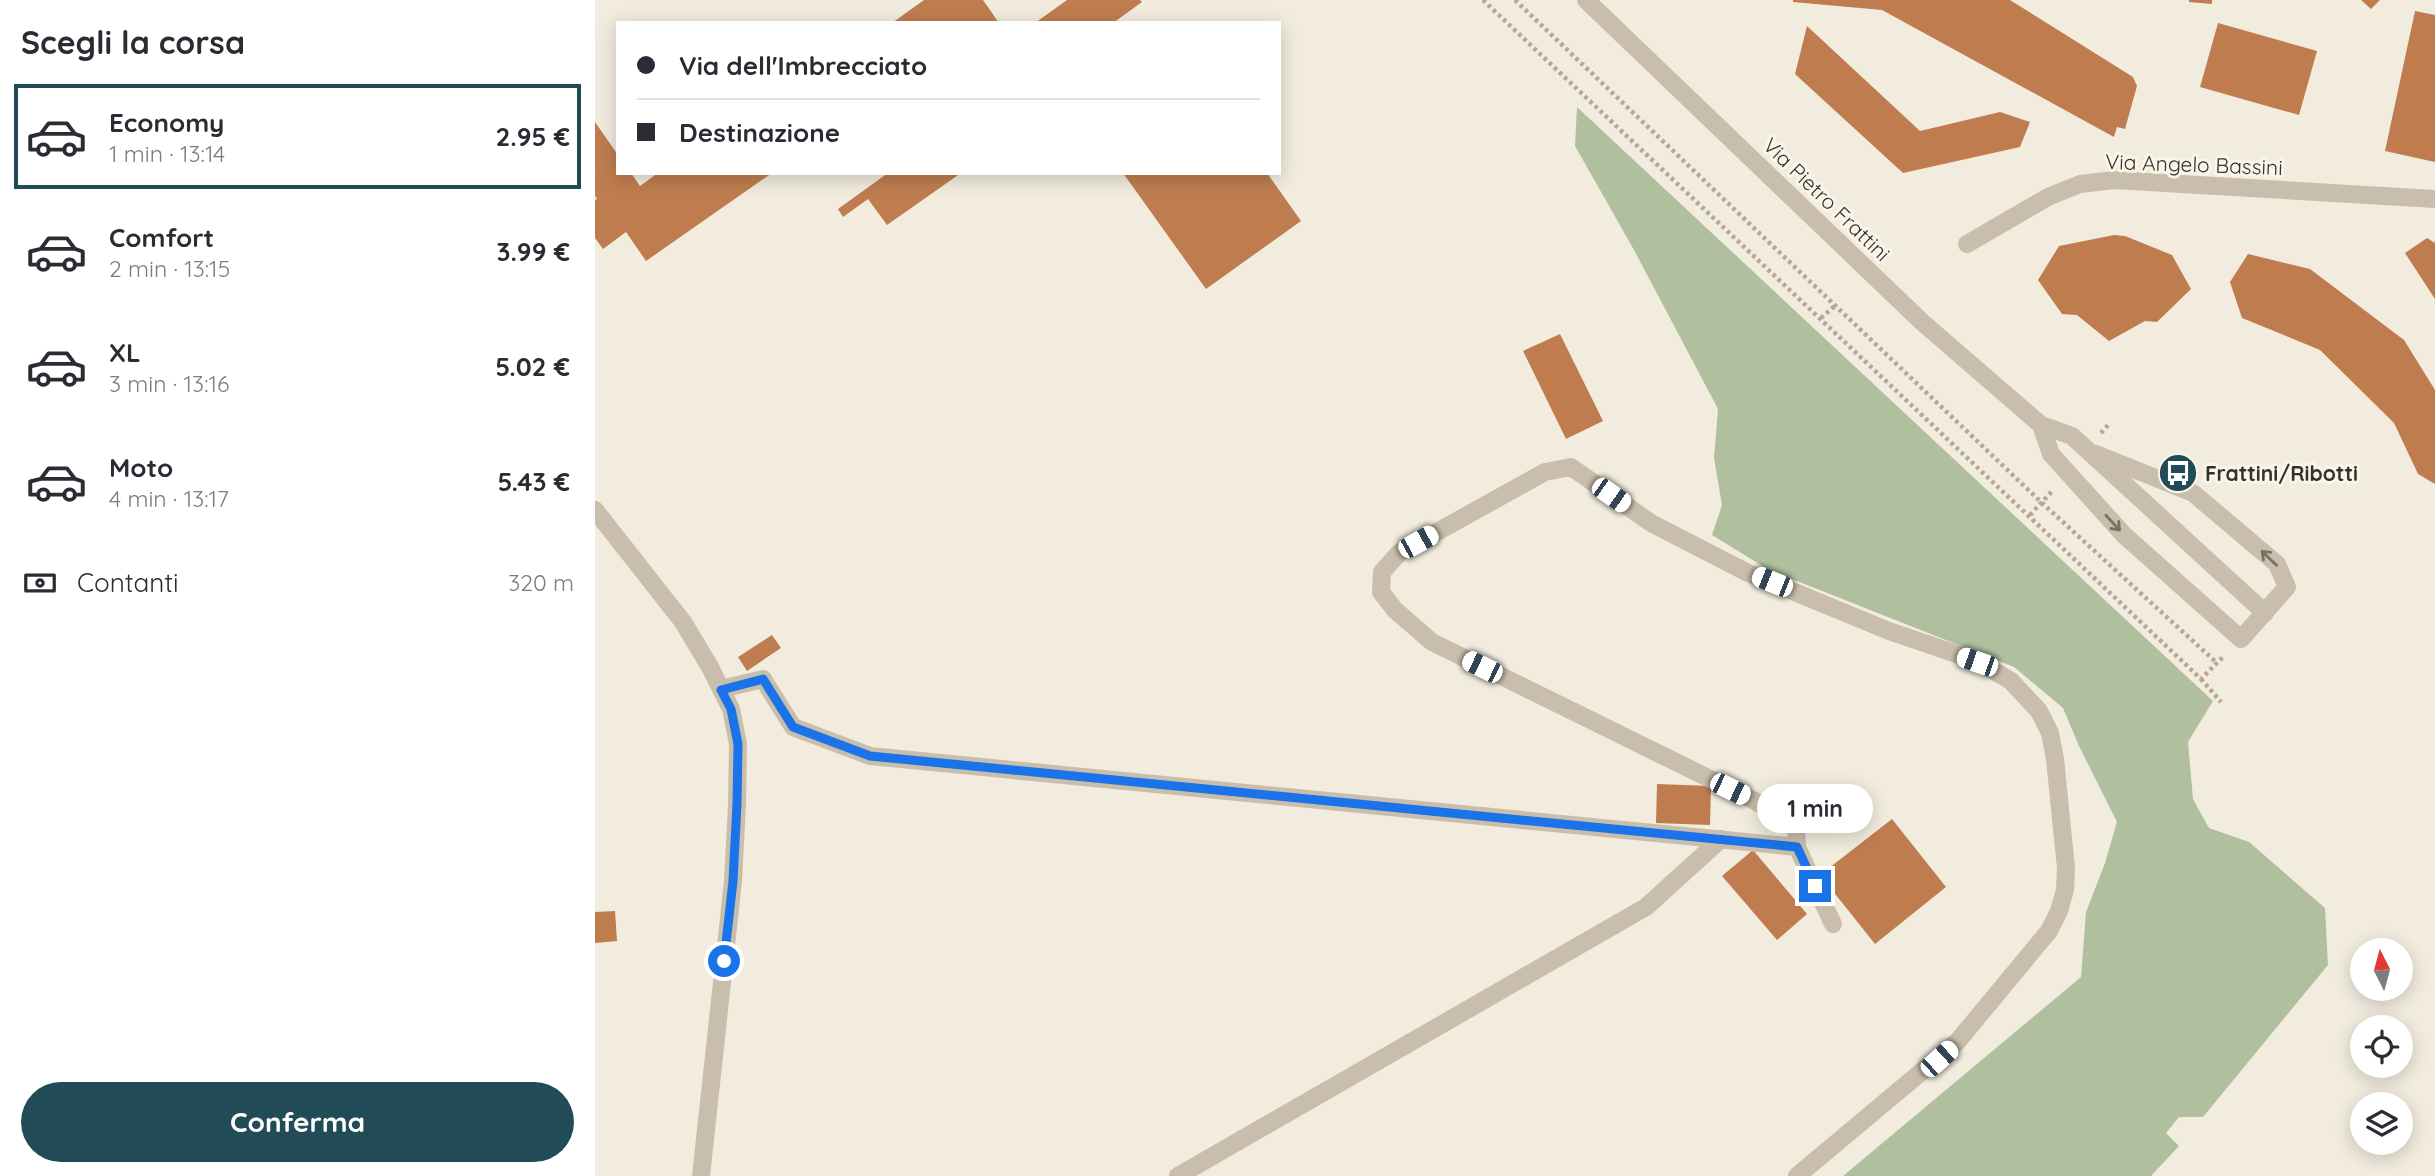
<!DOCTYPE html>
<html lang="it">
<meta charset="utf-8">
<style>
:root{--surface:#fff;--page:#f2f2f3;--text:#2b2b33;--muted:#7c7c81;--line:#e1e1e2;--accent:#214b57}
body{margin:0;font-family:Quicksand,sans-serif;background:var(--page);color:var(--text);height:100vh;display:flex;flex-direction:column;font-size:26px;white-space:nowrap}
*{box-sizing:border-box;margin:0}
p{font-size:23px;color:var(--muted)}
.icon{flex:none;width:38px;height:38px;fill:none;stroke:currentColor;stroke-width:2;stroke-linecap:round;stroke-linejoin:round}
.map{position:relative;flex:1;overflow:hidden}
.sheet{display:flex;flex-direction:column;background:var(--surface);width:595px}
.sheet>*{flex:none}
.guide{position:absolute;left:21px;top:21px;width:665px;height:154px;border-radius:0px;box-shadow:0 4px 18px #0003;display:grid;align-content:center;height:154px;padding:0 21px;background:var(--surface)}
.needle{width:46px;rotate:354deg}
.fabs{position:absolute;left:1755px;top:938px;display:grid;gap:14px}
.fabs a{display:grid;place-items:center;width:63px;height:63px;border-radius:50%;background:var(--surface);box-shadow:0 4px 18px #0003;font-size:35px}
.end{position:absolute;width:32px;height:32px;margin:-16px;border:9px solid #1a73e8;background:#fff;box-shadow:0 0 0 4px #fff}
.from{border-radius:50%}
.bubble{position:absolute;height:49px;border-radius:24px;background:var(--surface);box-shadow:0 4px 18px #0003;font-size:23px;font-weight:800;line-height:49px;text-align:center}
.car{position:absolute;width:21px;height:42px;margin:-21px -10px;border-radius:9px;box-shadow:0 0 5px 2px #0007;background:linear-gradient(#fff 24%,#345 0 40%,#fff 0 76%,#345 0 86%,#fff 0)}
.guide b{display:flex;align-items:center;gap:24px;height:66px;font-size:26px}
.guide b+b{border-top:2px solid var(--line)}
.guide i{width:18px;height:18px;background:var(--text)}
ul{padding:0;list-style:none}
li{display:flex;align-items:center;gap:21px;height:105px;margin:0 14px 10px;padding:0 7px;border:4px solid transparent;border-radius:0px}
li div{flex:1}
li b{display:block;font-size:26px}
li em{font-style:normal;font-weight:800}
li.selected{border-color:var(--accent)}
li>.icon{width:63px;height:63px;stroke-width:1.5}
h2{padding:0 21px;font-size:32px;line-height:84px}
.pay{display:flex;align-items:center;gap:18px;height:77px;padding:0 21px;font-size:26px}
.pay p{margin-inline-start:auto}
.primary-button{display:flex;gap:14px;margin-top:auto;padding:14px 21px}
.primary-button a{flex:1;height:80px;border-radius:42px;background:var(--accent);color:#fff;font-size:28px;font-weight:800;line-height:80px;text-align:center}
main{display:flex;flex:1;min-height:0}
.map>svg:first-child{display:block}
.green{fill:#b0c09f}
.building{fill:#bf7d4f}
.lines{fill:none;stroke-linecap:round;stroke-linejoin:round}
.path{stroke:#b5a895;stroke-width:4.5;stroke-dasharray:3.5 3.5;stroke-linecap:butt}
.minor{stroke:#c9beab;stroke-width:18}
.oneway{stroke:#797064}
.route{stroke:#1a73e8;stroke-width:9}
.labels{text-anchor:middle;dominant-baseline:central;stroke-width:6;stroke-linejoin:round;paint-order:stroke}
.street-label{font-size:21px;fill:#37302a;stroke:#f9f5eb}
.poi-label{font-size:21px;font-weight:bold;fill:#37302a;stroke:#f9f5eb;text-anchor:start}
</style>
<main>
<section class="sheet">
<h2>Scegli la corsa</h2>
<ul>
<li class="selected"><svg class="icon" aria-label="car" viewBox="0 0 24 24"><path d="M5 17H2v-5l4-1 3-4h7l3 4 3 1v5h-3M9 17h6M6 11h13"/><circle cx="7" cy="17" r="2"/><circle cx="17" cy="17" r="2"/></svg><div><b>Economy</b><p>1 min · 13:14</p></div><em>2.95 €</em></li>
<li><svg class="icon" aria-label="car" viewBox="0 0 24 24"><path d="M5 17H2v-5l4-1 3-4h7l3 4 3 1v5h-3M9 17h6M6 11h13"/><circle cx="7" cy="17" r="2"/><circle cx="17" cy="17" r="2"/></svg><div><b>Comfort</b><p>2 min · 13:15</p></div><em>3.99 €</em></li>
<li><svg class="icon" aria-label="car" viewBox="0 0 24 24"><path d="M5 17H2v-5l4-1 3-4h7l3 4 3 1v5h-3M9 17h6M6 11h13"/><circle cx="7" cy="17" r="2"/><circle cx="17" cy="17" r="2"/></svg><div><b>XL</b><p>3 min · 13:16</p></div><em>5.02 €</em></li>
<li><svg class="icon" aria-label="car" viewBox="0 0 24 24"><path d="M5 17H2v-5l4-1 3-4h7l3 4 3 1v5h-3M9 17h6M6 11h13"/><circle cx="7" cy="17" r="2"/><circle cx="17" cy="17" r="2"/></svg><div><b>Moto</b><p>4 min · 13:17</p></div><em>5.43 €</em></li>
</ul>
<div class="pay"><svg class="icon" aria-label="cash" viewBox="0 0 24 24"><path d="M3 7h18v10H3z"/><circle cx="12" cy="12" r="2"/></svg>Contanti<p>320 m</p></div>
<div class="primary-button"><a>Conferma</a></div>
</section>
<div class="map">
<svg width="1840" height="1176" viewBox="0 0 1840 1176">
<rect width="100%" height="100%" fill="#f2ecdf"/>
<polygon class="green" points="982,107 1618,701 1593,742 1598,799 1614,828 1654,842 1730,908 1733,965 1608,1117 1584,1117 1571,1133 1584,1146 1556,1176 1248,1176 1486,977 1491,912 1510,863 1522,822 1484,746 1468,708 1419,667 1174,570 1117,535 1127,505 1119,458 1123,409 1039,250 980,146"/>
<g class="building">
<polygon points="329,0 388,0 404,23 297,23"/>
<polygon points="472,0 545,0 547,2 518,23 440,23"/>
<polygon points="1198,0 1415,0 1538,77 1542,86 1530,129 1522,127 1519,137 1287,10 1198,2"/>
<polygon points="1594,0 1617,0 1617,4 1594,2"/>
<polygon points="1766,0 1785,0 1776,9"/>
<polygon points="1820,11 1840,15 1840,162 1790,151"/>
<polygon points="1623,23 1722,51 1704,115 1605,87"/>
<polygon points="1212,26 1325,131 1405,112 1435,122 1425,147 1308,173 1200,74"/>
<polygon points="0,122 23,155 23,173 36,173 45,186 63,173 177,173 51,261 31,232 8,249 0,238 0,200 2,199 0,196"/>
<polygon points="293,173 366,173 292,225 273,199 248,217 243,209"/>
<polygon points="528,173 672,173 706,221 611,289"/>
<polygon points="1519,235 1530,236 1577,255 1596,289 1562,322 1550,321 1514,341 1482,315 1467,314 1443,280 1464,246"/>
<polygon points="1832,238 1840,243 1840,299 1810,253"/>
<polygon points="1653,254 1715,269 1809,340 1840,390 1840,484 1823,474 1799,423 1725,350 1647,318 1635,282"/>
<polygon points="965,334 1008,421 971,439 928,351"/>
<polygon points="177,635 186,648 152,671 143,657"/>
<polygon points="1062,784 1116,786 1115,825 1061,823"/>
<polygon points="1297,819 1351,887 1280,944 1225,875"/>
<polygon points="1158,850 1212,914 1182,940 1127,876"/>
<polygon points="20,911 22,941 0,943 0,912"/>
</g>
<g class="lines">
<g class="path">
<polyline points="888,0 1606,679 1629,656"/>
<polyline points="920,0 1446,502 1622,663"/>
<polyline points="1226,318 1241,305"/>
<polyline points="1506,433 1515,423"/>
<polyline points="1435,515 1458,490"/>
<polyline points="1606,679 1626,702"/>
</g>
<g class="minor">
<polyline points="991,0 1327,322 1446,425 1477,436 1670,613"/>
<polyline points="1372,244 1453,197 1485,184 1519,180 1840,199"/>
<polyline points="1446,425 1456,454 1529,535 1646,639 1692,587 1682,564 1598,493 1501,454"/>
<polyline points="0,510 88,622 115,667 136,709 143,744 142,804 138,881 106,1176"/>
<polyline points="126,689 168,679 198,727 275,756 1202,847"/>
<polyline points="583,1176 1051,907 1126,839"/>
<polyline points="1202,1176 1362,1042 1454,931 1464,911 1470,890 1471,868 1460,759 1455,733 1444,711 1416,681 1382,661 1294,631 1153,573 1056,523 976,467 950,472 804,553 787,572 786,592 800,610 837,642 1160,801 1201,826 1202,847 1238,924"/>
</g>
</g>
<defs><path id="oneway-shaft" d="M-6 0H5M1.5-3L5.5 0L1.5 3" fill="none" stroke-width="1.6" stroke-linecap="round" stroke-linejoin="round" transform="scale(1.75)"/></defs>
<g class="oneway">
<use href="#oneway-shaft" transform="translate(1518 523) rotate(47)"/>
<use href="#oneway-shaft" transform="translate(1674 558) rotate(-136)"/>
</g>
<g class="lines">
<polyline class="route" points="129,961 138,881 142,804 143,744 136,709 126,690 168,679 198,727 275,756 1202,847 1220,886"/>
</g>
<defs>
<g id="bus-disc" transform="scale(2.0125)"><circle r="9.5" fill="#214b57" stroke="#f9f5eb"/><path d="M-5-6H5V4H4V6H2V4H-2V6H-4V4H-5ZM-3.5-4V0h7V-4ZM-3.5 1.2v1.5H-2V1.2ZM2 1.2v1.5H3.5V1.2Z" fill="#fff"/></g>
</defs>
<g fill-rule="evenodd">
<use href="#bus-disc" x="1583" y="473"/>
</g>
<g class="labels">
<g class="street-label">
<text transform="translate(1599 164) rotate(2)">Via Angelo Bassini</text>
<text transform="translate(1232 199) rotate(44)">Via Pietro Frattini</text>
</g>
<g class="poi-label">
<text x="1610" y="473">Frattini/Ribotti</text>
</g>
</g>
</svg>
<div class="fabs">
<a><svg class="needle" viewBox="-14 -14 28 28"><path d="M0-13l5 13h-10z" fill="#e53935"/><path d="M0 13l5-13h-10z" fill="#7c7c81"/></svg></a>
<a><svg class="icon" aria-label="locate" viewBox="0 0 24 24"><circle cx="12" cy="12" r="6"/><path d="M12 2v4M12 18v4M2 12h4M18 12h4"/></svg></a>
<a><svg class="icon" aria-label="layers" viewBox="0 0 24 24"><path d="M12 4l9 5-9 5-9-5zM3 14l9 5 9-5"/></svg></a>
</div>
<i class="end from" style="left:129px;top:961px"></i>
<i class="end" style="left:1220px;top:886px"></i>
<div class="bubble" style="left:1162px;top:784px;width:116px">1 min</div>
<i class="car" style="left:1016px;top:495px;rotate:125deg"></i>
<i class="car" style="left:823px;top:542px;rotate:61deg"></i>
<i class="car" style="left:1177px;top:582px;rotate:292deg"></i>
<i class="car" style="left:1382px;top:662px;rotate:289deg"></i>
<i class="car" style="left:887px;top:667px;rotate:296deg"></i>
<i class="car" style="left:1135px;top:789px;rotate:116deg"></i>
<i class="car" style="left:1344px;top:1059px;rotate:48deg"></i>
<div class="guide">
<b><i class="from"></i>Via dell'Imbrecciato</b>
<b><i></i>Destinazione</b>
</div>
</div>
</main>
